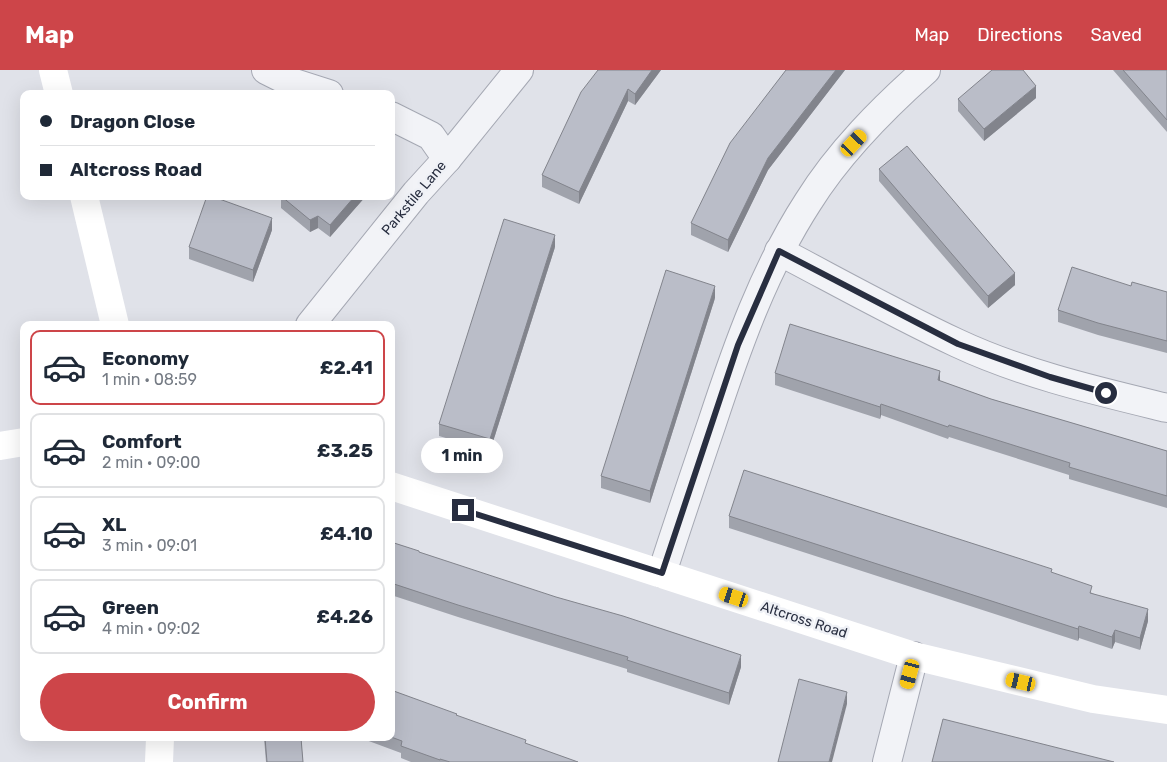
<!DOCTYPE html>
<meta charset="utf-8">
<style>
:root{--surface:#fff;--page:#f2f2f3;--text:#1f2937;--muted:#747a83;--line:#e0e1e3;--accent:#cd4549}
body{margin:0;font-family:Rubik,sans-serif;background:var(--page);color:var(--text);height:100vh;display:flex;flex-direction:column;font-size:19px;white-space:nowrap}
*{box-sizing:border-box;margin:0}
p{font-size:16px;color:var(--muted)}
.icon{flex:none;width:28px;height:28px;fill:none;stroke:currentColor;stroke-width:2;stroke-linecap:round;stroke-linejoin:round}
.map{position:relative;flex:1;overflow:hidden}
.sheet{position:absolute;left:20px;top:251px;width:375px;height:420px;display:flex;flex-direction:column;background:var(--surface);border-radius:10px;box-shadow:0 5px 20px #0002}
.sheet>*{flex:none}
.top-card{position:absolute;left:20px;top:20px;width:375px;height:110px;border-radius:10px;box-shadow:0 5px 20px #0002;display:grid;align-content:center;height:110px;padding:0 20px;background:var(--surface)}
.end{position:absolute;width:22px;height:22px;margin:-11px;border:6px solid #282e40;background:#fff;box-shadow:0 0 0 2px #fff}
.from{border-radius:50%}
.bubble{position:absolute;height:35px;border-radius:18px;background:var(--surface);box-shadow:0 5px 20px #0002;font-size:16px;font-weight:700;line-height:35px;text-align:center}
.car{position:absolute;width:15px;height:30px;margin:-15px -8px;border-radius:6px;box-shadow:0 0 4px 1px #0007;background:linear-gradient(#f5c518 24%,#345 0 40%,#f5c518 0 76%,#345 0 86%,#f5c518 0)}
.top-card b{display:flex;align-items:center;gap:18px;height:48px;font-size:19px}
.top-card b+b{border-top:1px solid var(--line)}
.top-card i{width:12px;height:12px;background:var(--text)}
ul{padding:9px 0 0;list-style:none}
li{display:flex;align-items:center;gap:15px;height:75px;margin:0 10px 8px;padding:0 10px;border:2px solid var(--line);border-radius:10px}
li div{flex:1}
li b{display:block;font-size:19px}
li em{font-style:normal;font-weight:700}
li.on{border-color:var(--accent)}
li>.icon{width:45px;height:45px;stroke-width:1.5}
.button{display:flex;gap:10px;margin-top:auto;padding:10px 20px}
.button a{flex:1;height:58px;border-radius:30px;background:var(--accent);color:#fff;font-size:20px;font-weight:700;line-height:58px;text-align:center}
header{display:flex;align-items:center;gap:30px;box-sizing:border-box;height:70px;padding:0 25px;background:var(--accent);color:#fff}
header strong{font-size:24px}
nav{display:flex;gap:28px;margin-inline-start:auto;font-size:18px}
.map>svg:first-child{display:block}
.lines{fill:none;stroke-linecap:round;stroke-linejoin:round}
.street-casing{stroke:#a5a8b3;stroke-width:30}
.street{stroke:#f2f3f7;stroke-width:28}
.secondary{stroke:#fff;stroke-width:28}
.wall{fill:#a0a3ac}
.shaded-wall{fill:#82848c}
.building{fill:#babdc8;stroke:#82848c}
.route{stroke:#282e40;stroke-width:6}
.labels{text-anchor:middle;dominant-baseline:central;stroke-width:5;stroke-linejoin:round;paint-order:stroke}
.street-label{font-size:14px;fill:#282e40;stroke:#eff1f6}
</style>
<header>
<strong>Map</strong>
<nav><a>Map</a><a>Directions</a><a>Saved</a></nav>
</header>
<div class="map">
<svg width="1167" height="692" viewBox="0 0 1167 692">
<rect width="100%" height="100%" fill="#e0e2e9"/>
<g class="lines">
<g class="street-casing">
<g id="street">
<polyline points="266,0 288,11 329,24"/>
<polyline points="391,46 431,66 447,89"/>
<path d="M779,181C838,212 897,245 957,273C1023,304 1097,321 1167,338"/>
<polyline points="310,255 416,123 447,89 519,0"/>
<path d="M662,503C678,453 695,403 712,353C737,277 764,200 808,132C839,82 882,39 926,0"/>
<polyline points="887,692 914,586"/>
</g>
</g>
<use href="#street" class="street"/>
<g class="secondary">
<polyline points="53,0 59,24"/>
<polyline points="84,126 115,255"/>
<polyline points="0,376 24,372"/>
<polyline points="391,416 914,586 1093,629 1167,640"/>
<polyline points="159,692 160,668"/>
</g>
</g>
<g class="wall">
<polygon points="598,0 661,0 635,35 628,31 579,134 542,117 542,105"/>
<polygon points="786,0 845,0 768,100 728,182 691,165 691,153"/>
<polygon points="1113,0 1167,0 1167,62"/>
<polygon points="1036,28 984,71 958,41 958,29"/>
<polygon points="879,99 1015,215 988,238 879,111"/>
<polygon points="281,126 366,126 330,167 318,158 310,162 281,138"/>
<polygon points="272,160 253,212 189,189 189,177"/>
<polygon points="555,177 490,381 439,366 439,354"/>
<polygon points="1131,216 1167,222 1167,283 1098,265 1058,252 1058,240"/>
<polygon points="715,228 650,433 601,418 601,406"/>
<polygon points="775,303 940,311 991,329 1167,381 1167,438 1069,409 1069,405 949,367 948,369 881,345 880,349 775,315"/>
<polygon points="729,446 1052,503 1148,551 1140,580 1115,572 1112,579 1079,568 1078,571 729,458"/>
<polygon points="391,472 741,597 729,635 627,602 627,599 458,547 391,525"/>
<polygon points="457,646 526,674 578,692 411,692 401,688 401,683 366,670 366,668 391,668"/>
<polygon points="264,668 301,668 303,692 266,692"/>
</g>
<g class="shaded-wall">
<polygon points="652,0 661,0 635,35 635,24"/>
<polygon points="836,0 845,0 768,100 728,182 728,170 768,88"/>
<polygon points="1036,16 1036,28 984,71 984,59"/>
<polygon points="628,19 628,31 579,134 579,122"/>
<polygon points="355,126 366,126 330,167 330,155"/>
<polygon points="318,146 318,158 310,162 310,150"/>
<polygon points="272,148 272,160 253,212 253,200"/>
<polygon points="555,165 555,177 490,381 490,369"/>
<polygon points="1015,203 1015,215 988,238 988,226"/>
<polygon points="715,216 715,228 650,433 650,421"/>
<polygon points="940,301 940,313 938,310"/>
<polygon points="881,334 881,345 880,349 880,337"/>
<polygon points="1148,539 1148,551 1140,580 1140,568"/>
<polygon points="1079,556 1079,568 1078,571 1078,559"/>
<polygon points="1115,560 1115,572 1112,579 1112,567"/>
<polygon points="741,585 741,597 729,635 729,623"/>
<polygon points="847,622 847,634 832,692 829,692"/>
</g>
<g class="building">
<polygon points="598,0 652,0 635,24 628,19 579,122 542,105 581,22"/>
<polygon points="786,0 836,0 768,88 728,170 691,153 730,73"/>
<polygon points="992,0 1023,0 1036,16 984,59 958,29"/>
<polygon points="1123,0 1167,0 1167,50"/>
<polygon points="907,76 1015,203 988,226 879,99"/>
<polygon points="207,126 211,126 272,148 253,200 189,177"/>
<polygon points="281,126 355,126 330,155 318,146 310,150"/>
<polygon points="504,149 555,165 490,369 439,354"/>
<polygon points="1072,197 1131,216 1132,212 1167,222 1167,271 1098,253 1058,240"/>
<polygon points="666,200 715,216 650,421 601,406"/>
<polygon points="790,254 940,301 938,310 991,329 1167,381 1167,426 1069,397 1070,393 949,355 948,357 881,334 880,337 775,303"/>
<polygon points="744,400 1052,499 1051,502 1092,516 1090,523 1148,539 1140,568 1115,560 1112,567 1079,556 1078,559 729,446"/>
<polygon points="391,472 419,481 419,482 556,527 623,546 741,585 729,623 627,590 628,587 458,535 391,513"/>
<polygon points="799,609 847,622 829,692 778,692"/>
<polygon points="391,620 457,644 456,645 526,670 525,673 578,692 450,692 440,689 440,690 401,676 402,671 391,667"/>
<polygon points="943,649 1114,692 932,692"/>
<polygon points="265,668 301,668 303,692 267,692"/>
</g>
<g class="lines">
<polyline class="route" points="463,440 662,503 738,275 779,181 958,274 1050,307 1106,323"/>
</g>
<g class="labels">
<g class="street-label">
<text transform="translate(414 128) rotate(-50)">Parkstile Lane</text>
<text transform="translate(804 550) rotate(18)">Altcross Road</text>
</g>
</g>
</svg>
<i class="end from" style="left:1106px;top:323px"></i>
<i class="end" style="left:463px;top:440px"></i>
<div class="bubble" style="left:421px;top:368px;width:82px">1 min</div>
<i class="car" style="left:854px;top:73px;rotate:43deg"></i>
<i class="car" style="left:734px;top:527px;rotate:288deg"></i>
<i class="car" style="left:910px;top:604px;rotate:195deg"></i>
<i class="car" style="left:1021px;top:612px;rotate:283deg"></i>
<div class="top-card">
<b><i class="from"></i>Dragon Close</b>
<b><i></i>Altcross Road</b>
</div>
<section class="sheet">
<ul>
<li class="on"><svg class="icon" aria-label="car" viewBox="0 0 24 24"><path d="M5 17H2v-5l4-1 3-4h7l3 4 3 1v5h-3M9 17h6M6 11h13"/><circle cx="7" cy="17" r="2"/><circle cx="17" cy="17" r="2"/></svg><div><b>Economy</b><p>1 min · 08:59</p></div><em>£2.41</em></li>
<li><svg class="icon" aria-label="car" viewBox="0 0 24 24"><path d="M5 17H2v-5l4-1 3-4h7l3 4 3 1v5h-3M9 17h6M6 11h13"/><circle cx="7" cy="17" r="2"/><circle cx="17" cy="17" r="2"/></svg><div><b>Comfort</b><p>2 min · 09:00</p></div><em>£3.25</em></li>
<li><svg class="icon" aria-label="car" viewBox="0 0 24 24"><path d="M5 17H2v-5l4-1 3-4h7l3 4 3 1v5h-3M9 17h6M6 11h13"/><circle cx="7" cy="17" r="2"/><circle cx="17" cy="17" r="2"/></svg><div><b>XL</b><p>3 min · 09:01</p></div><em>£4.10</em></li>
<li><svg class="icon" aria-label="car" viewBox="0 0 24 24"><path d="M5 17H2v-5l4-1 3-4h7l3 4 3 1v5h-3M9 17h6M6 11h13"/><circle cx="7" cy="17" r="2"/><circle cx="17" cy="17" r="2"/></svg><div><b>Green</b><p>4 min · 09:02</p></div><em>£4.26</em></li>
</ul>
<div class="button"><a>Confirm</a></div>
</section>
</div>
